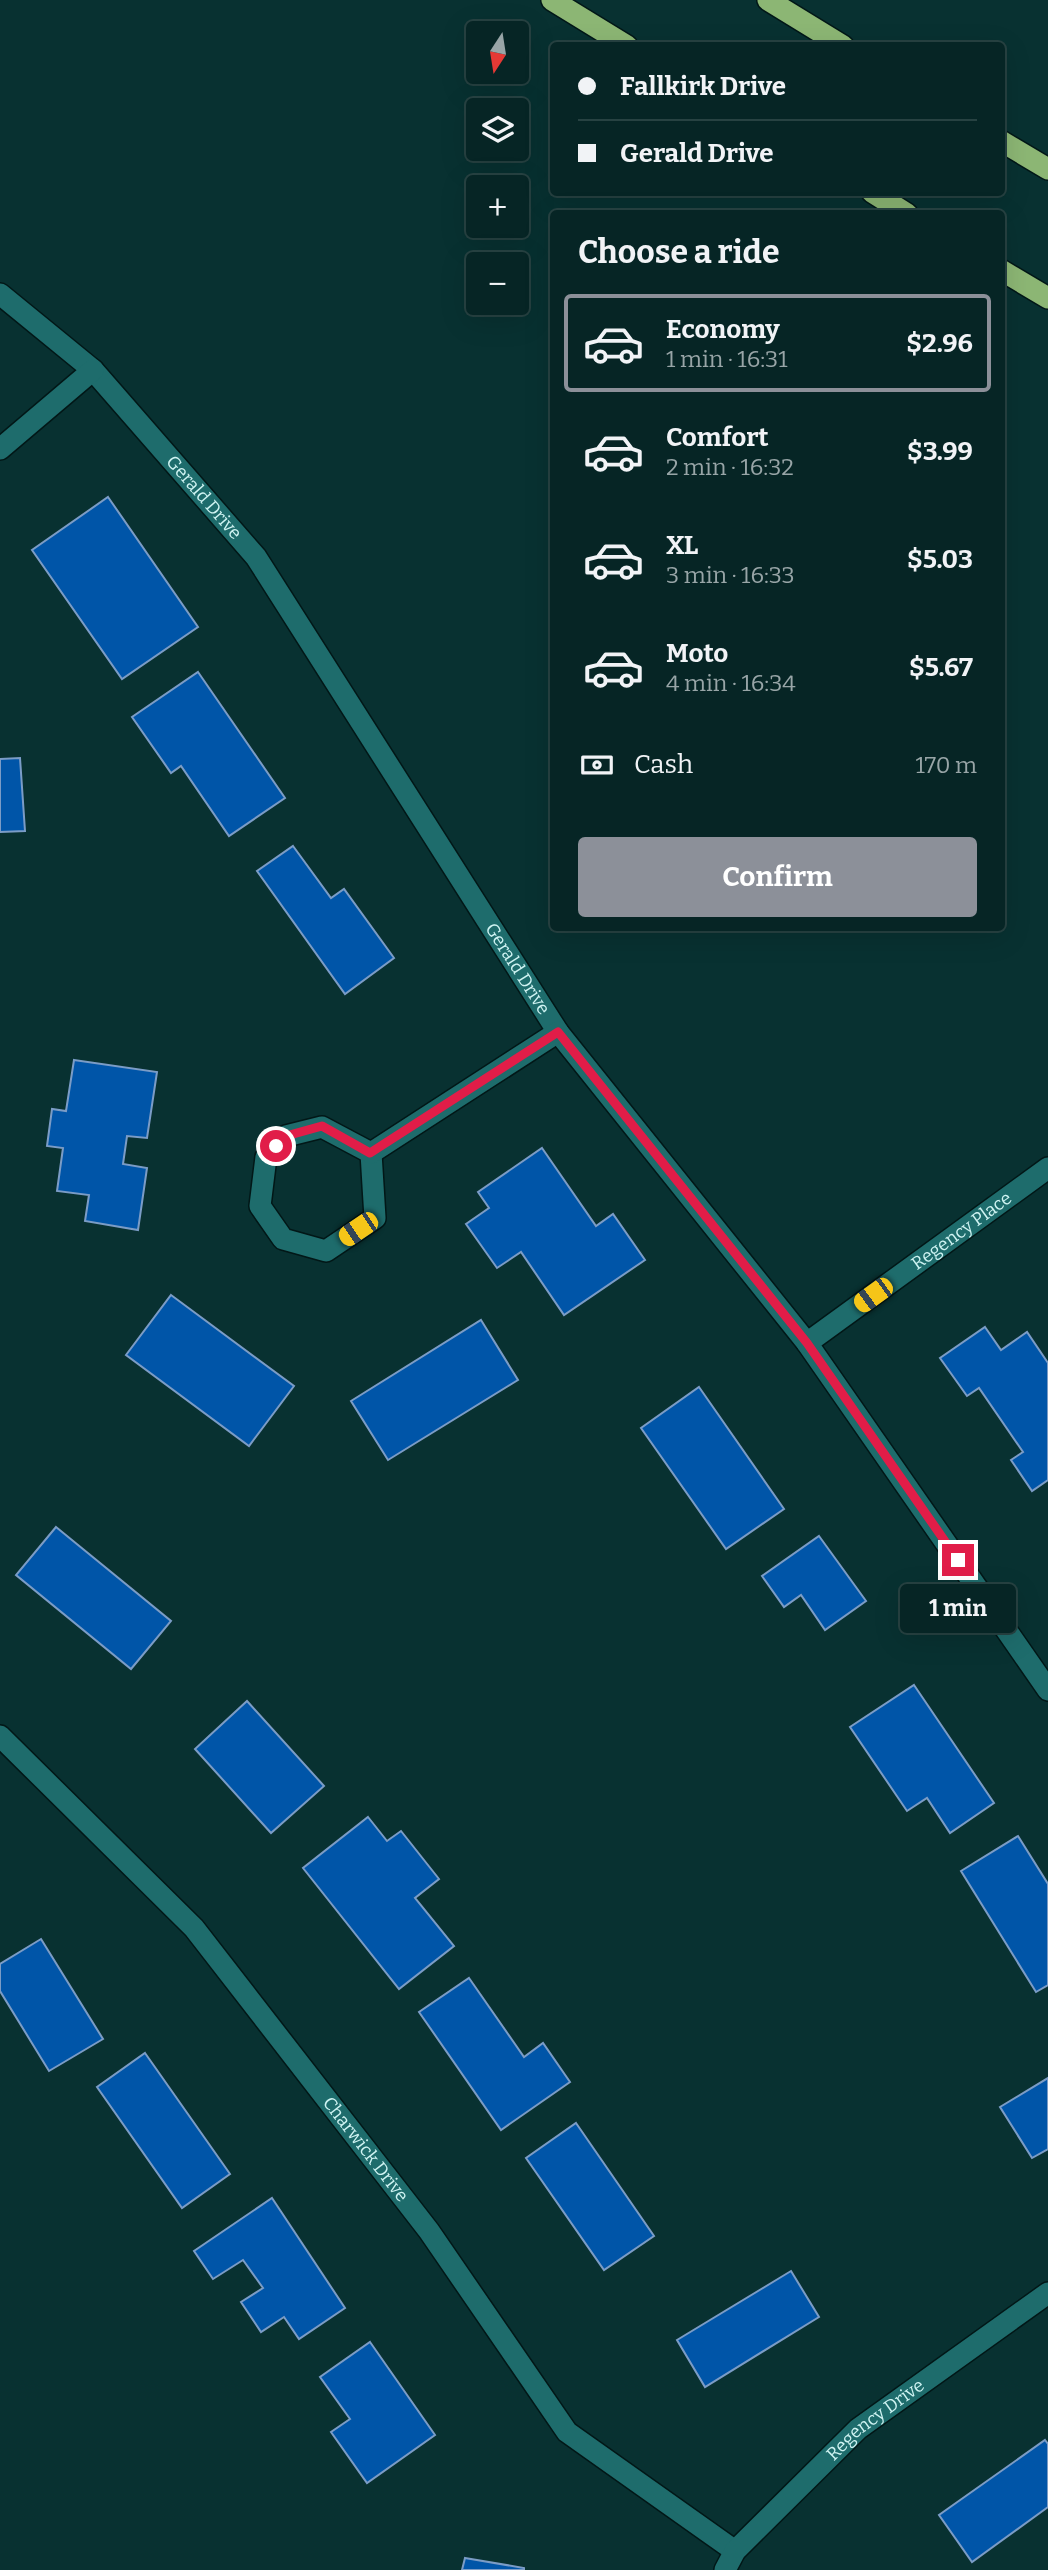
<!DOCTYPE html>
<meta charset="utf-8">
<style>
:root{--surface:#062525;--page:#0f2d2d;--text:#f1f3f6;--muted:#98a5a7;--line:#274242;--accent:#8c9099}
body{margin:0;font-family:Bitter,serif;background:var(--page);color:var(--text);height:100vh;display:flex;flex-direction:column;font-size:26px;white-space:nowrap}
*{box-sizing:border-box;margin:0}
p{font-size:23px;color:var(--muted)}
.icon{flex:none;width:38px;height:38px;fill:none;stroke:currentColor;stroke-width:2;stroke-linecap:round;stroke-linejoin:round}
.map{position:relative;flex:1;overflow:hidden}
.drawer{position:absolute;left:550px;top:210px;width:455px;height:721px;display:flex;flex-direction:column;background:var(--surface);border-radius:7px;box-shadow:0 7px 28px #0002,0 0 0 2px var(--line)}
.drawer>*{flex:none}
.guide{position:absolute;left:550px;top:42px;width:455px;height:154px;border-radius:7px;box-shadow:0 7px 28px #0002,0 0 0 2px var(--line);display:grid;align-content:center;height:154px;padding:0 28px;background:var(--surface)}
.needle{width:46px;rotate:192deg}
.buttons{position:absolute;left:466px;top:21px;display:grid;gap:14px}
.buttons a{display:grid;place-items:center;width:63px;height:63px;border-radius:7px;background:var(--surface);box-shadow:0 7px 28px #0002,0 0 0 2px var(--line);font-size:35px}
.end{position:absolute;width:32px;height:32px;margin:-16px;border:9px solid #e11d48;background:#fff;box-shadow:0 0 0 4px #fff}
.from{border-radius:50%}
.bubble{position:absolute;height:49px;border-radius:7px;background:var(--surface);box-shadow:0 7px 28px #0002,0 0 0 2px var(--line);font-size:23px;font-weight:700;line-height:49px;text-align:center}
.car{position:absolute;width:21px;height:42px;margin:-21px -10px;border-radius:9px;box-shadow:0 0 5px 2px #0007;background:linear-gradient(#f5c518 24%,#345 0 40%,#f5c518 0 76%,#345 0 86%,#f5c518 0)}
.guide b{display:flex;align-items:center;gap:24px;height:66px;font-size:26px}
.guide b+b{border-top:2px solid var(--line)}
.guide i{width:18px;height:18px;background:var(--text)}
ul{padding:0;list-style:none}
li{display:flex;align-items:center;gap:21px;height:98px;margin:0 14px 10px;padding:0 14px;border:4px solid transparent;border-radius:7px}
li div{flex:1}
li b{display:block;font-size:26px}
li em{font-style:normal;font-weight:700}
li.on{border-color:var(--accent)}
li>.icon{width:63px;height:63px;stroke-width:1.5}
h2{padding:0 28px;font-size:32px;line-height:84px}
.pay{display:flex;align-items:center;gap:18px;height:77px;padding:0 28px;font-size:26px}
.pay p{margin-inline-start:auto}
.button{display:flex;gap:14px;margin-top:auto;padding:14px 28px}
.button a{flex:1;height:80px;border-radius:7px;background:var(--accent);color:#fff;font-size:28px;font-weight:700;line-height:80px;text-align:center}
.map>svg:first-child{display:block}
.building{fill:#0055a8;stroke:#7b9cc6;stroke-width:2}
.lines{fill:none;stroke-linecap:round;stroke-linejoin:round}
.street-casing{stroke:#021717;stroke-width:24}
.highway-casing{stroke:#021717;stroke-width:24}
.street{stroke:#1e6c6c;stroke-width:21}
.highway{stroke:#8cb674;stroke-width:21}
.route{stroke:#e11d48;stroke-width:9}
.labels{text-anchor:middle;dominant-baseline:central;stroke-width:6;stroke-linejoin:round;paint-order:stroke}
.street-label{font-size:18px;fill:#d0f4f3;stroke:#083131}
</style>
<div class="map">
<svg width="1048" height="2570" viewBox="0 0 1048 2570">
<rect width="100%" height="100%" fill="#083131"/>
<g class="building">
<polygon points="108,497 198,627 122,679 32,550"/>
<polygon points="198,672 285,798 229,836 181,766 171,773 132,717"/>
<polygon points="20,758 25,831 0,832 0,759"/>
<polygon points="293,846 331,898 344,889 394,958 345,994 257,871"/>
<polygon points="74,1060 157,1072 147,1138 127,1136 123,1164 147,1168 138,1230 85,1221 89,1195 57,1191 63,1148 47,1146 52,1109 66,1111"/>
<polygon points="542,1148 596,1226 613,1214 645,1260 564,1315 521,1252 497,1268 466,1224 489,1208 478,1192"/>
<polygon points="171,1295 294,1386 249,1446 126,1355"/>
<polygon points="481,1320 518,1380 388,1460 351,1401"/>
<polygon points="985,1327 1001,1350 1027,1332 1048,1363 1048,1480 1032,1491 1011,1460 1023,1452 979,1388 967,1396 940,1358"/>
<polygon points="699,1387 784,1509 726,1549 641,1428"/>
<polygon points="56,1527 171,1621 131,1669 16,1575"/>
<polygon points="819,1536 866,1601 825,1630 801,1595 784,1607 762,1576"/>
<polygon points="914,1685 994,1803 950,1833 927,1798 907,1811 850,1727"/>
<polygon points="247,1701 324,1786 271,1833 195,1749"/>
<polygon points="368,1817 387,1841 401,1831 439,1879 415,1898 454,1946 399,1989 303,1868"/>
<polygon points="1018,1836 1048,1884 1048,1985 1036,1992 961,1871"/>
<polygon points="41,1939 103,2039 49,2071 0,1991 0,1964"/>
<polygon points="469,1978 524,2057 543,2043 570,2082 501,2130 419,2012"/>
<polygon points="145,2053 230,2174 182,2208 97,2087"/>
<polygon points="1048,2078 1048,2149 1032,2158 1000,2107"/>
<polygon points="576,2123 654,2236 604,2270 526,2158"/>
<polygon points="272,2198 345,2308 299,2339 284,2317 261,2332 241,2302 263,2288 243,2260 213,2279 194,2251"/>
<polygon points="791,2271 819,2317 705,2387 677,2340"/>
<polygon points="370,2342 435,2435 367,2483 331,2432 350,2419 320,2377"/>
<polygon points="1045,2440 1048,2444 1048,2507 972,2562 939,2515"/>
<polygon points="465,2558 524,2568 524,2570 462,2570"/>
</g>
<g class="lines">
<g class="street-casing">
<g id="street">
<path id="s1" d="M0,294L93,370L256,557L558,1032L807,1343L1048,1690"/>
<polyline points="0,449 93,370"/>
<polygon points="322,1127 371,1153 375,1218 326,1251 283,1239 260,1206 266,1157 286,1136"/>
<polyline points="371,1153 558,1032"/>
<path id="s2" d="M807,1343L1048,1168"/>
<path id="s3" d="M0,1736L194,1928L429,2231L567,2432L735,2551"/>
<path id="s4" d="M725,2570L735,2551L858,2429L1048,2293"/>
</g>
</g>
<g class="highway-casing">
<g id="highway">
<polyline points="552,0 627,46"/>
<polyline points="768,0 843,46"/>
<polyline points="1001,141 1048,169"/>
<polyline points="872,192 907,214"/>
<polyline points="1001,270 1048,298"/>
</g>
</g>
<use href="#street" class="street"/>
<use href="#highway" class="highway"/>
</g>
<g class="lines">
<polyline class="route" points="276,1146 286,1136 322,1126 370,1153 558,1032 807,1343 958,1560"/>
</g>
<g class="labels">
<g class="street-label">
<text stroke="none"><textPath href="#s1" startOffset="289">Gerald Drive</textPath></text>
<text stroke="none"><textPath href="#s1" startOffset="856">Gerald Drive</textPath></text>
<text stroke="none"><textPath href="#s2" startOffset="191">Regency Place</textPath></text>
<text stroke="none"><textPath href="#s3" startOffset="553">Charwick Drive</textPath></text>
<text stroke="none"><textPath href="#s4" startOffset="214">Regency Drive</textPath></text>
</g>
</g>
</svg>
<div class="buttons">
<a><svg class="needle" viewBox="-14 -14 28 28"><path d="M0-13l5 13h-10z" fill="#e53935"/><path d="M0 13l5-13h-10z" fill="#98a5a7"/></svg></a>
<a><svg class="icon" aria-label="layers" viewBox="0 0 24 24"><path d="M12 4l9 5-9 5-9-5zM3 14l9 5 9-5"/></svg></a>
<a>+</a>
<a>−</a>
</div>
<i class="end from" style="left:276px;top:1146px"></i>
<i class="end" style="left:958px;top:1560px"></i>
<div class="bubble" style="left:900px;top:1584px;width:116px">1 min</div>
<i class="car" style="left:358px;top:1229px;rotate:236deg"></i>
<i class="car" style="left:873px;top:1295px;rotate:234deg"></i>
<div class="guide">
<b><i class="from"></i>Fallkirk Drive</b>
<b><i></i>Gerald Drive</b>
</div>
<section class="drawer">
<h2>Choose a ride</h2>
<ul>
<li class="on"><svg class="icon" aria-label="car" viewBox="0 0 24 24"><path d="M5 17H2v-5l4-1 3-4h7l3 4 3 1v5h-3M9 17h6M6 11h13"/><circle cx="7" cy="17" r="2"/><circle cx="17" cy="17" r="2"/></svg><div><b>Economy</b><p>1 min · 16:31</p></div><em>$2.96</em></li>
<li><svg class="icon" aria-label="car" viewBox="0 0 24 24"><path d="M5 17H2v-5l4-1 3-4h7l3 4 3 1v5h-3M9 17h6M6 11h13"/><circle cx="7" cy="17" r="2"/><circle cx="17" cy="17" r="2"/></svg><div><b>Comfort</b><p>2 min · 16:32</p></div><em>$3.99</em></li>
<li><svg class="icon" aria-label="car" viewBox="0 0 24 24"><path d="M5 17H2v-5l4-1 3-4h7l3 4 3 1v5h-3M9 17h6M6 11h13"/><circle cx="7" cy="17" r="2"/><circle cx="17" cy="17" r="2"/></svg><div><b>XL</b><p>3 min · 16:33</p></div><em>$5.03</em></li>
<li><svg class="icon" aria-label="car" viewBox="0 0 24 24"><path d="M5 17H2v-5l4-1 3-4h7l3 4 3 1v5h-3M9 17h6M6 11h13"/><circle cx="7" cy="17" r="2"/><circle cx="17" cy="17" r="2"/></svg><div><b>Moto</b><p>4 min · 16:34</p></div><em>$5.67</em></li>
</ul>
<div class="pay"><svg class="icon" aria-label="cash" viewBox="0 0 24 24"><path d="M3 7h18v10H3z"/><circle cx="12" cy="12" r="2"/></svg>Cash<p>170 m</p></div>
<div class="button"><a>Confirm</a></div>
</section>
</div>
